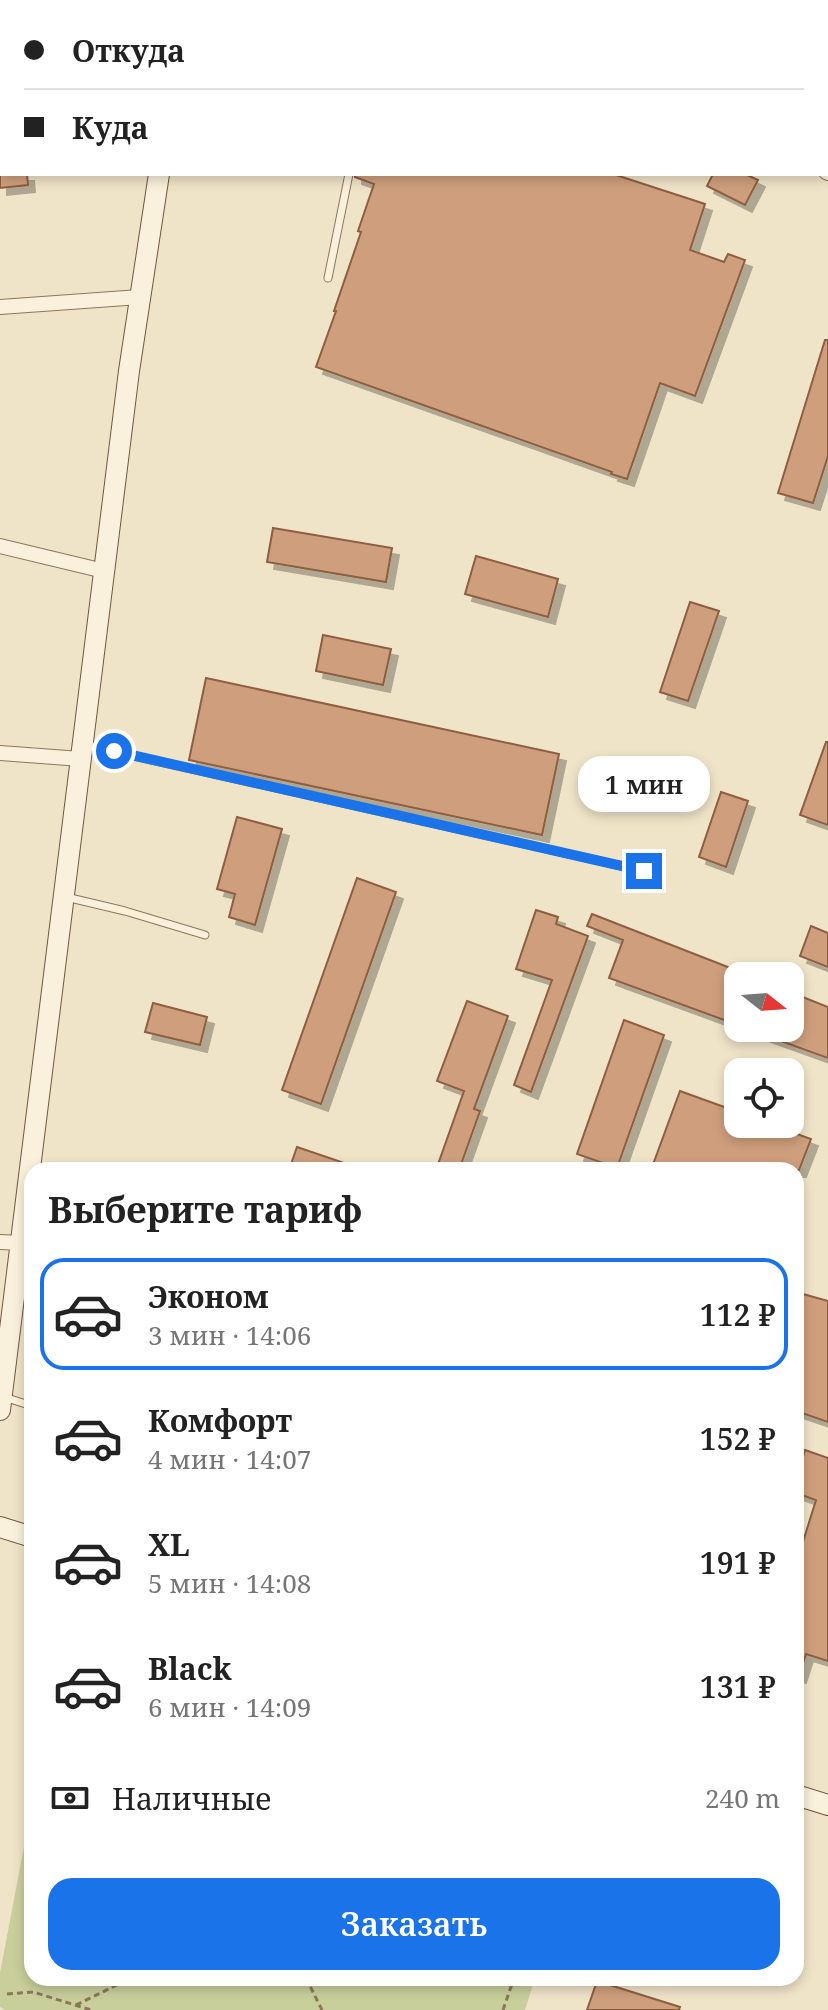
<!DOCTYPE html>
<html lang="ru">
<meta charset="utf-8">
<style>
:root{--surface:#fff;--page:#f2f2f2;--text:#222;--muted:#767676;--line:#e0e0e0;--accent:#1a73e8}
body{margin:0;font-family:"Noto Serif",serif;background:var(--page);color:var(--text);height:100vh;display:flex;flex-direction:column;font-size:30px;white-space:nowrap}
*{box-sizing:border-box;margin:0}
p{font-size:26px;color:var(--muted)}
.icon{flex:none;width:44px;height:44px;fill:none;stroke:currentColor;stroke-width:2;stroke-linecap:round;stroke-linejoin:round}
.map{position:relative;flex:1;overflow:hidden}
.side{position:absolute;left:24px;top:1162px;width:780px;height:824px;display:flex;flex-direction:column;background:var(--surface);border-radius:24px;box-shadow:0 4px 12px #0003}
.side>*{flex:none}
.banner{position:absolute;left:0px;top:0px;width:828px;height:176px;box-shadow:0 4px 12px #0003;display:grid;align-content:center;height:176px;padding:0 24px;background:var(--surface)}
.needle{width:52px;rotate:107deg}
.tools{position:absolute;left:724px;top:962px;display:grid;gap:16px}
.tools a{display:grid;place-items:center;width:80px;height:80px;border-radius:16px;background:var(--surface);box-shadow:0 4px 12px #0003;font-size:40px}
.end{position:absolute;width:36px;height:36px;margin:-18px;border:10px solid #1a73e8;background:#fff;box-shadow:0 0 0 4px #fff}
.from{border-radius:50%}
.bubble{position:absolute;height:56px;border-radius:24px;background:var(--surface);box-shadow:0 4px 12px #0003;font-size:26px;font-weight:600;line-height:56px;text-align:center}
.banner b{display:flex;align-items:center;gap:28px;height:76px;font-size:30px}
.banner b+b{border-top:2px solid var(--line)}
.banner i{width:20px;height:20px;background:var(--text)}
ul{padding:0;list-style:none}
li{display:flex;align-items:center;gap:24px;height:112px;margin:0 16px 12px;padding:0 8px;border:4px solid transparent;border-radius:24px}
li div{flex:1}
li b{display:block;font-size:30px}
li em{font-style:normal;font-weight:600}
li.on{border-color:var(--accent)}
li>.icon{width:72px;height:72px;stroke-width:1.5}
h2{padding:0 24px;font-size:36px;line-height:96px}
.pay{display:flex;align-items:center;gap:20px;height:88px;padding:0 24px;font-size:30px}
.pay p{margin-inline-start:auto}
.primary-button{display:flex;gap:16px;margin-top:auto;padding:16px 24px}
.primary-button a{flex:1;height:92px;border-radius:24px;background:var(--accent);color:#fff;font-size:32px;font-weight:600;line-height:92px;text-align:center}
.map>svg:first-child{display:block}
.green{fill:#c9cf9b}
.building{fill:#cf9f7d;stroke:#8d5f41;stroke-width:2;filter:url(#shadow)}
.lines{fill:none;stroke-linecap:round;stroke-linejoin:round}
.lane-casing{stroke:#8d765c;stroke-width:9}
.street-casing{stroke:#8d765c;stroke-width:16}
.secondary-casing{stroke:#6f573f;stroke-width:22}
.path{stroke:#8d765c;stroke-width:3;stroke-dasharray:6 4;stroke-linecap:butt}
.lane{stroke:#faf1dc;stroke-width:7}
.street{stroke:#faf1dc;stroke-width:14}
.secondary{stroke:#faf1dc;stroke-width:20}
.route{stroke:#1a73e8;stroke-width:10}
</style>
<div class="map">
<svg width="828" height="2010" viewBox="0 0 828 2010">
<defs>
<filter id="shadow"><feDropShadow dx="7" dy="7" stdDeviation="0" flood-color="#0004"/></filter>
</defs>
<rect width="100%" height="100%" fill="#f0e4c8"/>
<polygon class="green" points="32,1804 32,1978 535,1978 525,2010 5,2010 0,2007 0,1973"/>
<g class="building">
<polygon points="0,174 27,174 28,185 0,188"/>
<polygon points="355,174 613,174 705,204 690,250 724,262 728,254 745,260 695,396 660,383 627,479 611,474 612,472 316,367 336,311 334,311 361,232 358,231 374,184 355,177"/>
<polygon points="713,174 745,174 758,180 745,205 707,186"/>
<polygon points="825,340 828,340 828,456 813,503 778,493"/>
<polygon points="273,528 392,548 386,582 267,562"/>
<polygon points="476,556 558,579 548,617 465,594"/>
<polygon points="690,602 719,611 688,701 660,692"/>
<polygon points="323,635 391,649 383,685 316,671"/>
<polygon points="206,678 559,754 542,835 189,760"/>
<polygon points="826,742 828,742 828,825 800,815"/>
<polygon points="721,792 748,801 726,867 699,857"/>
<polygon points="237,817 282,829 255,925 229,917 235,894 217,889"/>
<polygon points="357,878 396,892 321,1104 282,1090"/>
<polygon points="536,910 558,917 556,924 588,936 531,1092 514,1085 552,980 516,969"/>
<polygon points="592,914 738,971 738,1025 609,978 623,940 587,926"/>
<polygon points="811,926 828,933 828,967 800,956"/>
<polygon points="790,992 828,1007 828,1058 750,1030 751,1028 790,1028"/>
<polygon points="467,1001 508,1016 474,1109 480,1111 459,1170 436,1170 464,1091 437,1081"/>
<polygon points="153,1003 207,1017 200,1045 145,1032"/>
<polygon points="624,1020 664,1035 617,1168 577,1154"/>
<polygon points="680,1091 738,1112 738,1124 770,1124 811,1139 799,1170 651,1170"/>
<polygon points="297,1147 359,1168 358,1170 289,1170"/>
<polygon points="796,1292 828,1301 828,1422 796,1411"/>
<polygon points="805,1450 828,1458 828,1661 806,1654 799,1676 796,1675 796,1564 816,1500 796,1493 796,1480"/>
<polygon points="597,1981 680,2007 679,2010 587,2010"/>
</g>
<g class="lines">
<g class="lane-casing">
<g id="lane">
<polyline points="392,2 392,0"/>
<polyline points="823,2 824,0"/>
<polyline points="328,278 349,174"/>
<polyline points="84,745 644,871"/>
<polyline points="66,897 125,911 205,935"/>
<polyline points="4,1397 32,1406"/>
</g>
</g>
<g class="street-casing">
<g id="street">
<polyline points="492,0 496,2"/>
<polyline points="826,172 828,173"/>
<polyline points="0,307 140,297"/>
<polyline points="0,546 104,571"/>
<polyline points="0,753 81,759"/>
<polyline points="0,1242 21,1243"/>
</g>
</g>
<g class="secondary-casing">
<g id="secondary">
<polyline points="186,2 186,0"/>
<polyline points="0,1410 129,371 159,174"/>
<polyline points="0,1527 32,1537"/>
<polyline points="796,1795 828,1805"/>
</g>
</g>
<g class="path">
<polyline points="306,1978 322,2010"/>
<polyline points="7,1994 33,1992 91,2010"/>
<polyline points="76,2005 131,1978"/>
<polyline points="503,2010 514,1978"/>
</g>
<use href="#lane" class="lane"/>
<use href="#street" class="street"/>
<use href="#secondary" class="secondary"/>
</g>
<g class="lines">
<polyline class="route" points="114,751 644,871"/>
</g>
</svg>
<div class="tools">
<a><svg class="needle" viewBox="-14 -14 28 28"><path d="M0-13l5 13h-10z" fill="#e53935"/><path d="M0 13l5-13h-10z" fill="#767676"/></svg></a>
<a><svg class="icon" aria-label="locate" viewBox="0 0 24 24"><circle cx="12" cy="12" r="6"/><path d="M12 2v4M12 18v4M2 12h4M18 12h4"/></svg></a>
</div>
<i class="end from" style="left:114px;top:751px"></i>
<i class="end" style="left:644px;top:871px"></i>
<div class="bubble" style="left:578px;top:756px;width:132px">1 мин</div>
<div class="banner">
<b><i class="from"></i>Откуда</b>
<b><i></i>Куда</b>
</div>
<section class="side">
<h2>Выберите тариф</h2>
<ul>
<li class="on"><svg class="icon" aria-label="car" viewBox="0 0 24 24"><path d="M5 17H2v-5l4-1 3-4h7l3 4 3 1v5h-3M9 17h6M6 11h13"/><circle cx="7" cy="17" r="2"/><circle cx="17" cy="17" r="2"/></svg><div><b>Эконом</b><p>3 мин · 14:06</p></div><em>112 ₽</em></li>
<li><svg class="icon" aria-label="car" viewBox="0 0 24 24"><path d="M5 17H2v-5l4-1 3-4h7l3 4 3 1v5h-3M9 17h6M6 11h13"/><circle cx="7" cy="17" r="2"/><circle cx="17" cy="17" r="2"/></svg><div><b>Комфорт</b><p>4 мин · 14:07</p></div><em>152 ₽</em></li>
<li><svg class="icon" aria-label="car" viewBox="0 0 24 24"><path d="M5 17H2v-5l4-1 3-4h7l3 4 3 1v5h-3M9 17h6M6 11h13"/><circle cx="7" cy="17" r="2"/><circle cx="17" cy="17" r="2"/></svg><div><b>XL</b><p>5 мин · 14:08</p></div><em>191 ₽</em></li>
<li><svg class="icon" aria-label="car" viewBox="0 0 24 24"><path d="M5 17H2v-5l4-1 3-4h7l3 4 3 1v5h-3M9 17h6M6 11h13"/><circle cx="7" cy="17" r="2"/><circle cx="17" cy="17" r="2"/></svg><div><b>Black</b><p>6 мин · 14:09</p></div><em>131 ₽</em></li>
</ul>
<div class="pay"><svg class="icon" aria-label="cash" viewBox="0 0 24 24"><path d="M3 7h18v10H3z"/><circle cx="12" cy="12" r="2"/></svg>Наличные<p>240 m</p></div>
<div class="primary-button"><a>Заказать</a></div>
</section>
</div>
